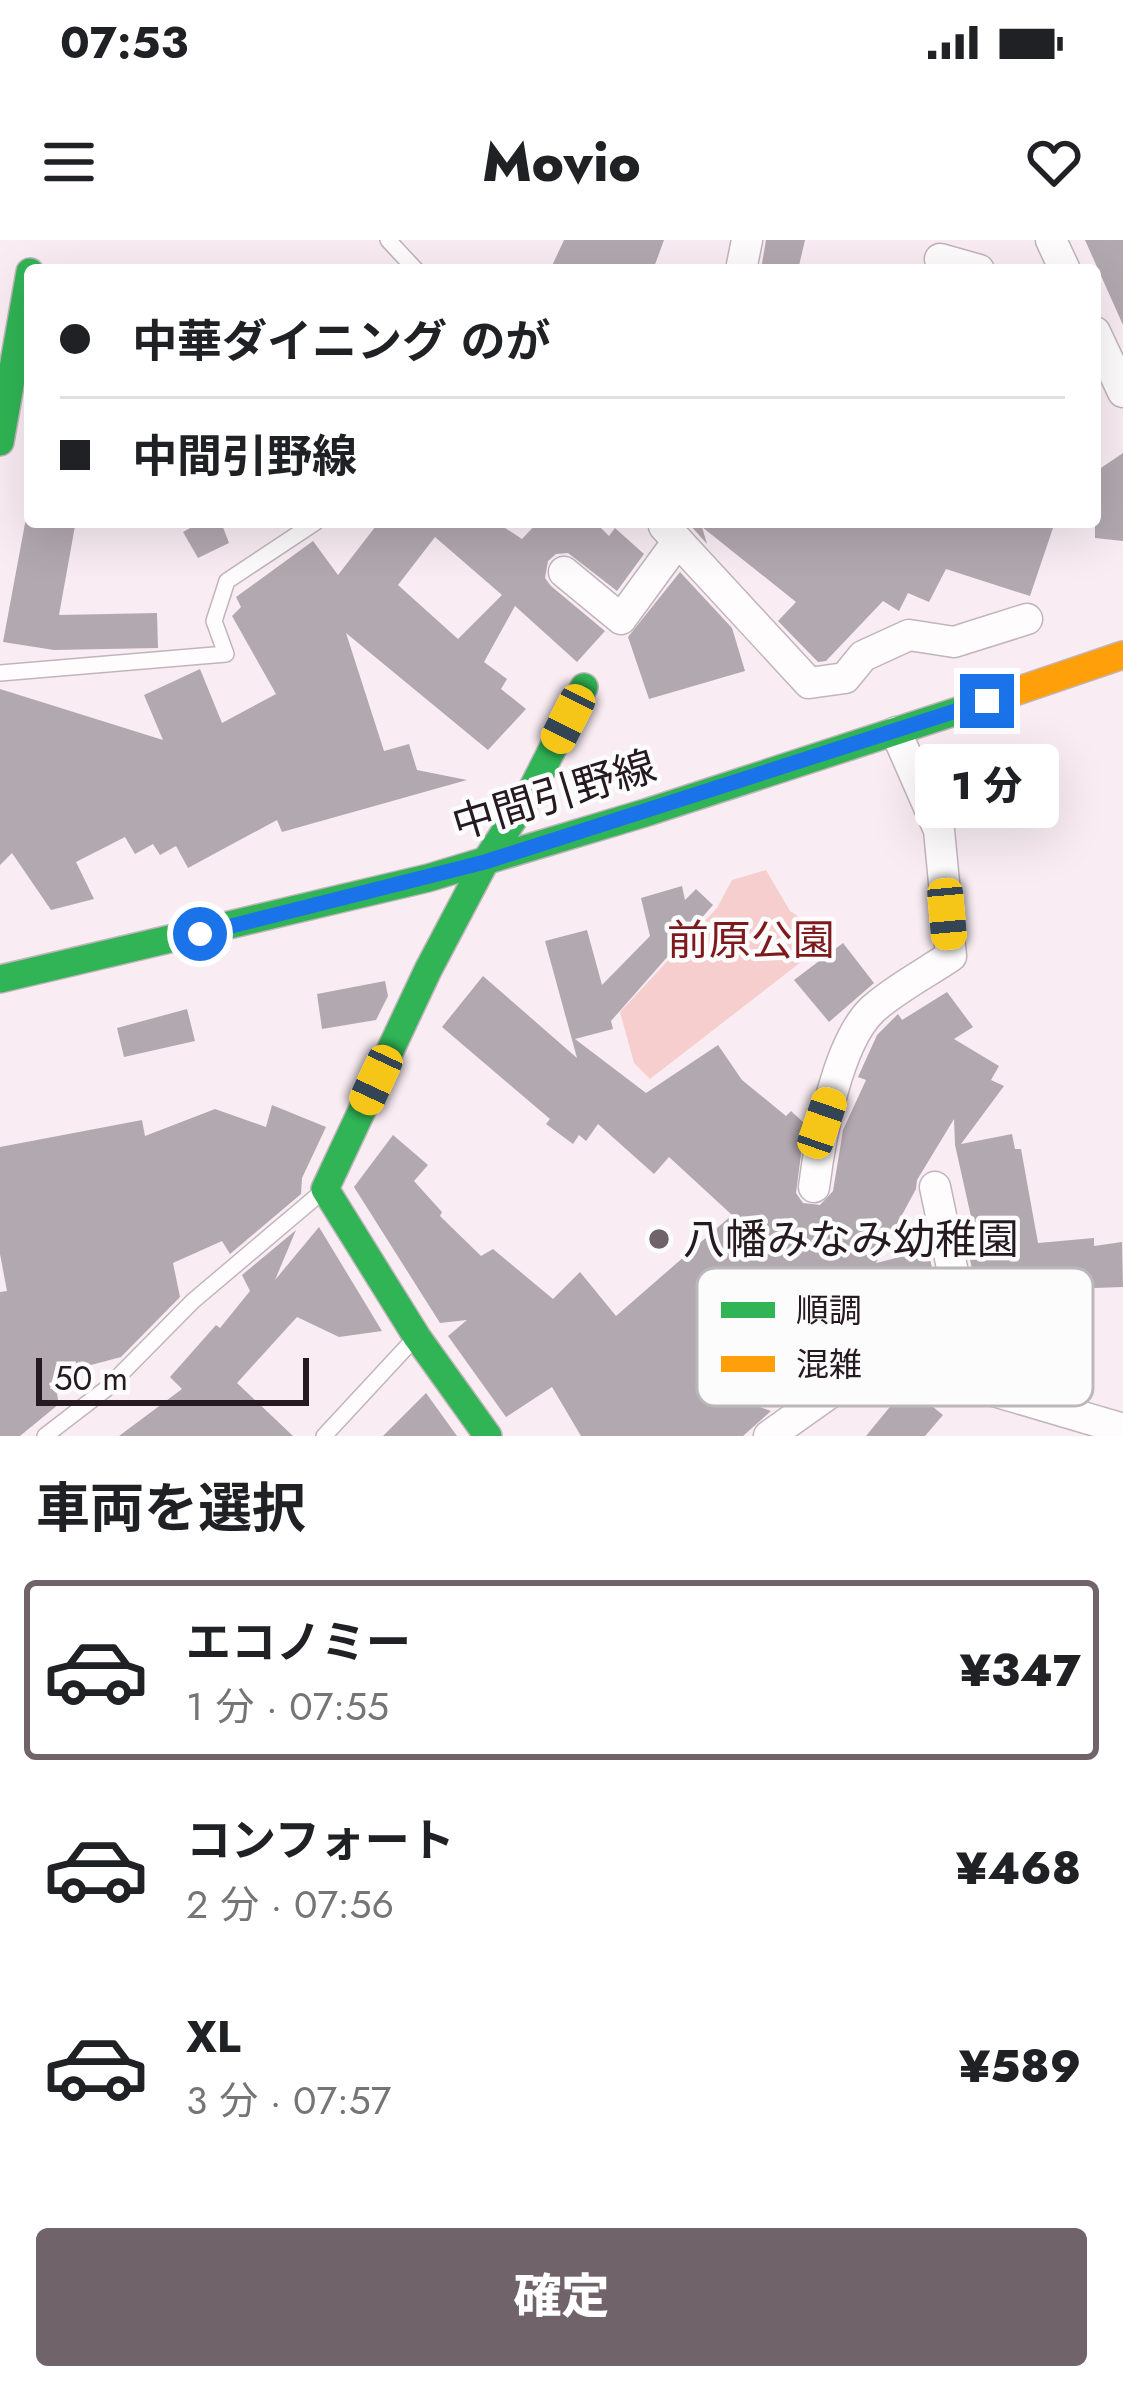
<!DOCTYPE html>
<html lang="ja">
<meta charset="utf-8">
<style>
:root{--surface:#fff;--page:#f2f2f2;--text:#202124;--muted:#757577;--line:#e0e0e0;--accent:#70636a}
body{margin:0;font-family:Jost,"Noto Sans JP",sans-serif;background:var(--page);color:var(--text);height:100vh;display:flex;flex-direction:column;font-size:45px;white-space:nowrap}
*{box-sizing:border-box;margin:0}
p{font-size:39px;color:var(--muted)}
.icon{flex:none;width:66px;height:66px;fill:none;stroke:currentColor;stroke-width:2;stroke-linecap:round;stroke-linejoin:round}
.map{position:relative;height:1196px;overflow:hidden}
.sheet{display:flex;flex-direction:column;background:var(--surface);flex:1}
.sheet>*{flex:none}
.banner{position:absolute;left:24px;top:24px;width:1077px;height:264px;border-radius:12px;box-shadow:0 12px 48px #0002;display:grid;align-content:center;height:264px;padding:0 36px;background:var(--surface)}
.scale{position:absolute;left:36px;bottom:30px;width:273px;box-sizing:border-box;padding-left:12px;border:6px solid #261920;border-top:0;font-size:33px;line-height:42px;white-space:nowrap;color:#261920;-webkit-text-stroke:9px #fcfcfc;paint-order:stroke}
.end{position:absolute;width:54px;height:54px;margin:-27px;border:15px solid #1a73e8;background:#fff;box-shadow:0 0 0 6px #fff}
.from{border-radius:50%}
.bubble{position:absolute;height:84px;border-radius:12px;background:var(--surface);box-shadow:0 12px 48px #0002;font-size:39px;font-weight:800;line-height:84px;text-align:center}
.car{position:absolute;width:36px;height:72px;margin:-36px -18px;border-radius:15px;box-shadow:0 0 9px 3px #0007;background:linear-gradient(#f5c518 24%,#345 0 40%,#f5c518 0 76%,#345 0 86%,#f5c518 0)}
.banner b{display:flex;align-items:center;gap:42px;height:114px;font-size:45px}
.banner b+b{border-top:3px solid var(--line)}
.banner i{width:30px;height:30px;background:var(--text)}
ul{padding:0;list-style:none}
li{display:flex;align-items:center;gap:36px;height:180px;margin:0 24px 18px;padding:0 12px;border:6px solid transparent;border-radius:12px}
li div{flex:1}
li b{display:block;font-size:45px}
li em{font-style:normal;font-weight:800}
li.current{border-color:var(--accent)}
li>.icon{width:108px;height:108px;stroke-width:1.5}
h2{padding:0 36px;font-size:54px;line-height:144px}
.primary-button{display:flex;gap:24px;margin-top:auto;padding:24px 36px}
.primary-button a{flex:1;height:138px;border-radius:12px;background:var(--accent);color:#fff;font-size:48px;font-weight:800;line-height:138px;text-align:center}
.status{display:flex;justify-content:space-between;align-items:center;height:84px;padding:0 60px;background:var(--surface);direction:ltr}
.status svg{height:33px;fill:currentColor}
header{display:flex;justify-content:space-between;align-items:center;height:156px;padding:0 36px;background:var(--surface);font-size:54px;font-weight:800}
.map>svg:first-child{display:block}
.green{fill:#f6cecd}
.building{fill:#b2a8af;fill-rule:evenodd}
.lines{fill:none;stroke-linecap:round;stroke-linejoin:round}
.lane-casing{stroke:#c1b5bb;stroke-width:18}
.street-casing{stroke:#c1b5bb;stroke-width:33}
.fast-casing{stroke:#c1b5bb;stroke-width:30}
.slow-casing{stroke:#c1b5bb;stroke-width:30}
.lane{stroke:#fefcfd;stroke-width:15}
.street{stroke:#fefcfd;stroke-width:30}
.fast{stroke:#30b455;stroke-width:27}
.slow{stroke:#ff9f0a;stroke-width:27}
.route{stroke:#1a73e8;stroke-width:15}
.poi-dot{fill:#70636a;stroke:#fcfcfc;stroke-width:4.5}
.labels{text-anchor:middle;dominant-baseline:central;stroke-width:9;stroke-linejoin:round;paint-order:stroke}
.street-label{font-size:42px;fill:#261920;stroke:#fcfcfc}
.park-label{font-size:42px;fill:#7e191d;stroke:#fcfcfc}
.poi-label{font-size:42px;fill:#261920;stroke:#fcfcfc;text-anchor:start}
.key{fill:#fcfcfc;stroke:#bcb8ba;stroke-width:3}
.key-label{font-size:33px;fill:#261920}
</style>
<div class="status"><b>07:53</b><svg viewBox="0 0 49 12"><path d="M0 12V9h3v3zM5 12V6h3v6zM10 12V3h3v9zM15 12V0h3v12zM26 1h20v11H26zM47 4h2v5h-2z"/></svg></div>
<header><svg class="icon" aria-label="menu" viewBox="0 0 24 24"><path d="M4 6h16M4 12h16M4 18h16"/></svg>Movio<svg class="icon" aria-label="heart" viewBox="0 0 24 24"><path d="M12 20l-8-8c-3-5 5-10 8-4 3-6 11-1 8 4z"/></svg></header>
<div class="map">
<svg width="1123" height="1196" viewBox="0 0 1123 1196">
<rect width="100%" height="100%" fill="#f9edf3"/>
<polygon class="green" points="766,630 790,671 832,698 650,839 634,823 620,772 717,668 732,640"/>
<g class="building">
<polygon points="564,0 664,0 653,30 550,30"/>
<polygon points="766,0 805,0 798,30 761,29"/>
<polygon points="1085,0 1123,0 1123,85"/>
<polygon points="1123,213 1123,301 1095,298 1095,232"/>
<polygon points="26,278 30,282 75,286 59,375 157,373 158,408 54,410 3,402"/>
<polygon points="201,282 221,282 229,303 198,318 183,292"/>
<path d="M379,282H496L522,299L538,282H595L609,296L615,288L644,314L617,351L568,313L556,314L548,321L545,338L551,346L605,391L577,422L515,366L484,422L507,439L501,449L526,469L488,510L346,393L384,511L409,504L417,530L467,540L282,592L277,580L188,628L176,606L160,615L153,604L135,614L125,597L76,622L94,659L51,670L12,613L0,625V449L163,500L144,455L200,429L222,483L276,454L232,376L241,367L236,357L313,301L338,335ZM435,297L502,355L458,399L398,345Z"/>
<polygon points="692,282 1055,282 1030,356 946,329 929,362 908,353 899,371 883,361 826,421 818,422 778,381 796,362 702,287 707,304 690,285"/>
<polygon points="680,332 732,388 745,431 649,459 628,397"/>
<polygon points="682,646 685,660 696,649 713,665 611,781 613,789 575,799 646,853 718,805 742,840 786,876 791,871 805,884 796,953 803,963 820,965 833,951 843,890 866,840 858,837 877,795 898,774 902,780 947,752 973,787 954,799 999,826 991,840 1004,846 961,904 1012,894 1015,909 1021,909 1038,1003 1094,998 1094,1006 1122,1002 1123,1047 1036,1050 1046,1112 1000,1119 997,1095 986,1096 964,991 974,990 955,905 954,879 917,940 916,949 876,1023 928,1010 948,1101 913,1105 894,1099 893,1091 879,1093 876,1075 794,1113 806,1127 757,1166 771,1171 743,1196 581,1196 552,1147 506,1177 448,1096 467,1080 440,1083 354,947 393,895 428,925 414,941 442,972 440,976 481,1016 493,1009 553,1059 580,1032 616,1076 732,975 669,917 654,934 598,884 586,901 579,895 573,904 546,884 550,879 442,787 483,736 577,818 545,701 587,690 602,745 650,696 641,658"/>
<polygon points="843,703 874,743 829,782 794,740"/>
<polygon points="385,741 388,756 376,780 322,789 317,754"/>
<polygon points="187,769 195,801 124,817 117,788"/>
<polygon points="272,865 326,887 302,938 301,954 230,1014 222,1001 173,1023 180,1057 121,1117 61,1133 62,1138 54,1139 59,1164 20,1196 0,1196 0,1052 7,1051 0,1014 0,907 142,880 145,896 215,869 266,887"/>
<polygon points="319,987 382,1091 339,1097 297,1077 237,1143 293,1196 119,1196 182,1149 170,1137 216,1085 220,1088 250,1051 242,1035 296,990 275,1040"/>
<polygon points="907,1146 943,1175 925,1196 866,1196"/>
<polygon points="426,1153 457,1196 383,1196"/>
</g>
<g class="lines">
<g class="lane-casing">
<g id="lane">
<polyline points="388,0 416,30"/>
<polyline points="0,433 226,414 214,381 227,341 316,282"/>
<polyline points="45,1196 106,1149 193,1061 323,951"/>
<polyline points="324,1196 414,1099"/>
</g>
</g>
<g class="street-casing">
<g id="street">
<polyline points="1051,0 1065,30"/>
<polyline points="940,19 979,30"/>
<polyline points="741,30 747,0"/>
<polyline points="1095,92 1123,152"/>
<polyline points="667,282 664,286 809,443 845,438 863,416 909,395 954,402 1027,379"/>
<polyline points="564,332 621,379 678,301"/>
<path d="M814,947C820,900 837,802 873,769C895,749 926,733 951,716L939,590L896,492"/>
<polyline points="935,947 977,1146 1123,1189"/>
<polyline points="769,1196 882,1116 977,1146"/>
</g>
</g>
<g class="fast-casing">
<g id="fast">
<polyline points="0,202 30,32"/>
<polyline points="0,739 428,638 648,572 973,466"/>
<polyline points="488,1196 417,1097 325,949 428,730 485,622 528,557 584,447"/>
</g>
</g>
<g class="slow-casing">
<polyline id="slow" points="973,466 1123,415"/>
</g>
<use href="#lane" class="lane"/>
<use href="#street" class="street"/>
<use href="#fast" class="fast"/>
<use href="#slow" class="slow"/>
</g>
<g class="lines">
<polyline class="route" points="200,694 485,622 987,461"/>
</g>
<circle class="poi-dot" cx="659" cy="999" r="12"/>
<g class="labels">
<g class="street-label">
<text transform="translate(554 555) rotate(-17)">中間引野線</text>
</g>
<g class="park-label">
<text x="751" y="700">前原公園</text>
</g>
<g class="poi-label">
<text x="683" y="999">八幡みなみ幼稚園</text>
</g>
</g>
<rect x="697" y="1028" width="396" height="138" rx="18" class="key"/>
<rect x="721" y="1062" width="54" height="16" fill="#30b455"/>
<rect x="721" y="1116" width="54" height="16" fill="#ff9f0a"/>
<g class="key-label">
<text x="796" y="1082">順調</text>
<text x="796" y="1136">混雑</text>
</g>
</svg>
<div class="scale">50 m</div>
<i class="end from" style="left:200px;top:694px"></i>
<i class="end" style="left:987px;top:461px"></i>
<div class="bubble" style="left:915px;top:504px;width:144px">1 分</div>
<i class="car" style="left:568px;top:479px;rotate:207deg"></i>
<i class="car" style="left:947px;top:674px;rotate:175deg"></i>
<i class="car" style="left:376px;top:840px;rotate:205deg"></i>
<i class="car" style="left:822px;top:883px;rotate:19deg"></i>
<div class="banner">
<b><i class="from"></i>中華ダイニング のが</b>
<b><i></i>中間引野線</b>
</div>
</div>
<section class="sheet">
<h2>車両を選択</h2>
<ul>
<li class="current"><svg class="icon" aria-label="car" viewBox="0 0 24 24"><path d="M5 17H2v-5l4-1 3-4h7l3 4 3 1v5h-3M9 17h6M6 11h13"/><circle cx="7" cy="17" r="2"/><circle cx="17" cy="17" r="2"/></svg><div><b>エコノミー</b><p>1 分 · 07:55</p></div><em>¥347</em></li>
<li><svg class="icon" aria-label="car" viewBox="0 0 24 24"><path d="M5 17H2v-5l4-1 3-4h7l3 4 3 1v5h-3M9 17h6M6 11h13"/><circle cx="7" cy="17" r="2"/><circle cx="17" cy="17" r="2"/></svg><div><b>コンフォート</b><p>2 分 · 07:56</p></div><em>¥468</em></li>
<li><svg class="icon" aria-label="car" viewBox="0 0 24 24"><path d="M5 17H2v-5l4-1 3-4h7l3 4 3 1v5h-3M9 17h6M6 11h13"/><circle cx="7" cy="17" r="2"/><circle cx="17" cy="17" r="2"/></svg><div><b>XL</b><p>3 分 · 07:57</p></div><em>¥589</em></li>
</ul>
<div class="primary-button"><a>確定</a></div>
</section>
